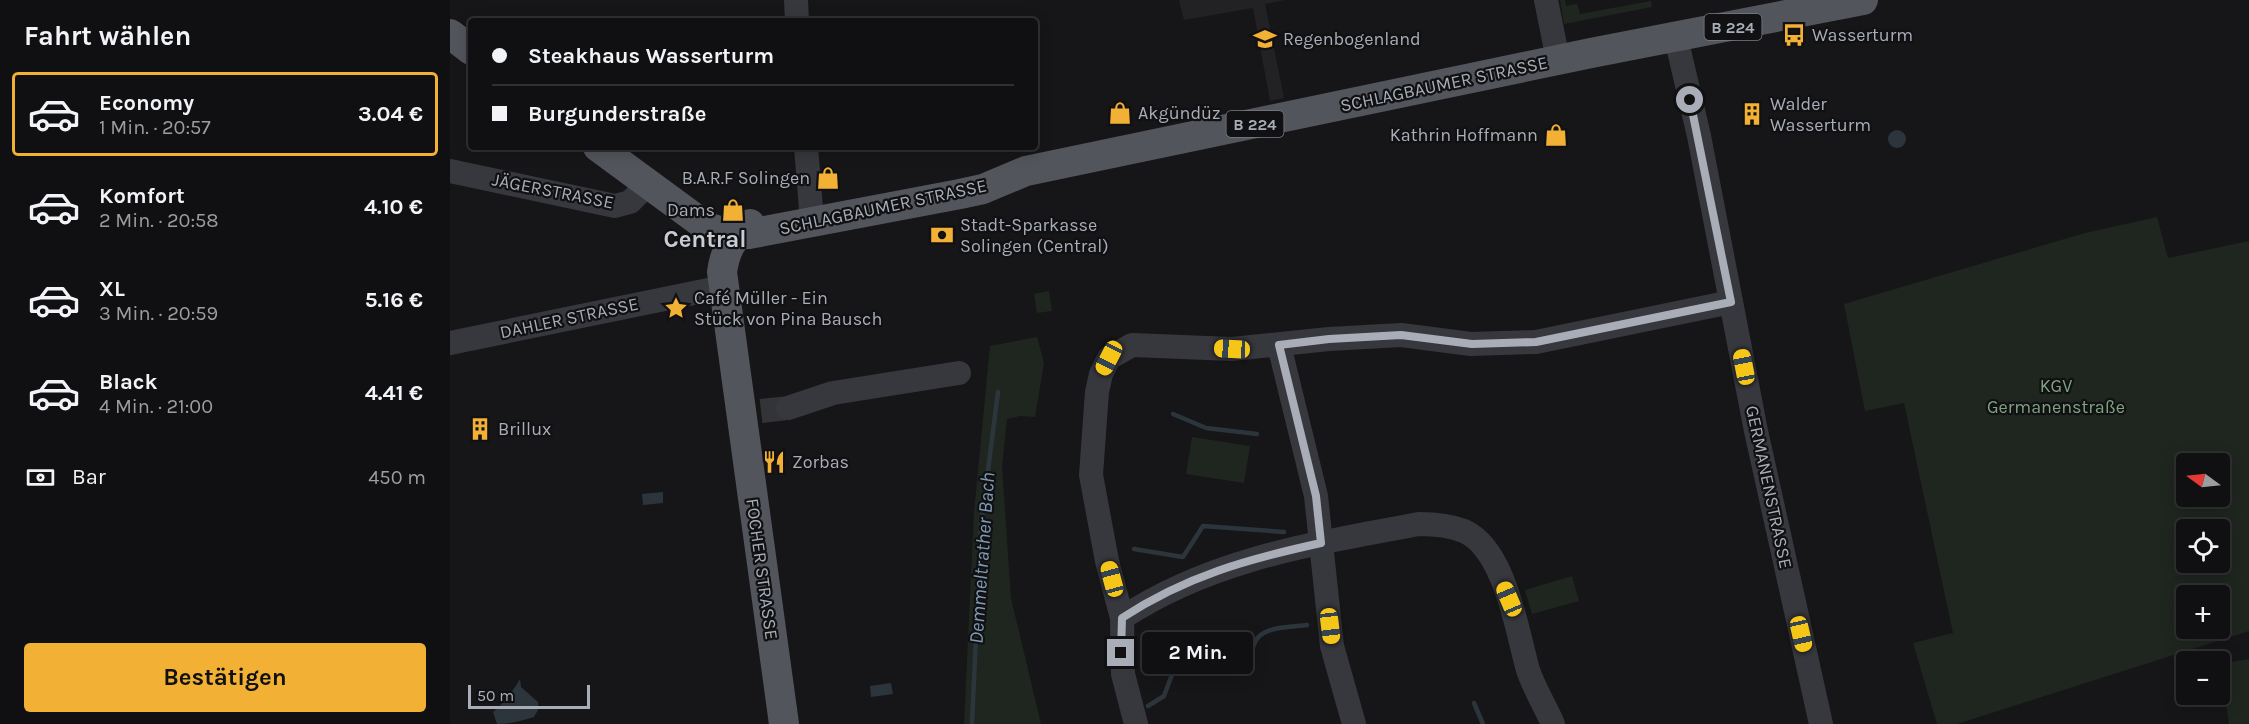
<!DOCTYPE html>
<html lang="de">
<meta charset="utf-8">
<style>
:root{--surface:#101012;--page:#19191b;--text:#f1f3f6;--muted:#9c9d9f;--line:#303032;--accent:#f2b134}
body{margin:0;font-family:Karla,sans-serif;background:var(--page);color:var(--text);height:100vh;display:flex;flex-direction:column;font-size:22px;white-space:nowrap}
*{box-sizing:border-box;margin:0}
p{font-size:20px;color:var(--muted)}
.icon{flex:none;width:33px;height:33px;fill:none;stroke:currentColor;stroke-width:2;stroke-linecap:round;stroke-linejoin:round}
.map{position:relative;flex:1;overflow:hidden}
.drawer{display:flex;flex-direction:column;background:var(--surface);width:450px}
.drawer>*{flex:none}
.banner{position:absolute;left:18px;top:18px;width:570px;height:132px;border-radius:6px;box-shadow:0 3px 15px #0003,0 0 0 2px var(--line);display:grid;align-content:center;height:132px;padding:0 24px;background:var(--surface)}
.needle{width:39px;rotate:285deg}
.fabs{position:absolute;left:1726px;top:453px;display:grid;gap:12px}
.fabs a{display:grid;place-items:center;width:54px;height:54px;border-radius:6px;background:var(--surface);box-shadow:0 3px 15px #0003,0 0 0 2px var(--line);font-size:30px}
.scale{position:absolute;left:18px;bottom:15px;width:122px;box-sizing:border-box;padding-left:6px;border:3px solid #a8adb8;border-top:0;font-size:16px;line-height:21px;white-space:nowrap;color:#a8adb8;-webkit-text-stroke:4px #111113;paint-order:stroke}
.end{position:absolute;width:27px;height:27px;margin:-14px;border:8px solid #a8adb8;background:#111;box-shadow:0 0 0 3px #111}
.from{border-radius:50%}
.bubble{position:absolute;height:42px;border-radius:6px;background:var(--surface);box-shadow:0 3px 15px #0003,0 0 0 2px var(--line);font-size:20px;font-weight:700;line-height:42px;text-align:center}
.car{position:absolute;width:18px;height:36px;margin:-18px -9px;border-radius:8px;box-shadow:0 0 4px 2px #0007;background:linear-gradient(#f5c518 24%,#345 0 40%,#f5c518 0 76%,#345 0 86%,#f5c518 0)}
.banner b{display:flex;align-items:center;gap:21px;height:57px;font-size:22px}
.banner b+b{border-top:2px solid var(--line)}
.banner i{width:15px;height:15px;background:var(--text)}
ul{padding:0;list-style:none}
li{display:flex;align-items:center;gap:18px;height:84px;margin:0 12px 9px;padding:0 12px;border:3px solid transparent;border-radius:6px}
li div{flex:1}
li b{display:block;font-size:22px}
li em{font-style:normal;font-weight:700}
li.active{border-color:var(--accent)}
li>.icon{width:54px;height:54px;stroke-width:1.5}
h2{padding:0 24px;font-size:27px;line-height:72px}
.pay{display:flex;align-items:center;gap:15px;height:66px;padding:0 24px;font-size:22px}
.pay p{margin-inline-start:auto}
.cta{display:flex;gap:12px;margin-top:auto;padding:12px 24px}
.cta a{flex:1;height:69px;border-radius:6px;background:var(--accent);color:#111;font-size:24px;font-weight:700;line-height:69px;text-align:center}
main{display:flex;flex:1;min-height:0}
.map>svg:first-child{display:block}
.built{fill:#222225}
.green{fill:#1e261f;fill-rule:evenodd}
.water{fill:#2c353c}
.lines{fill:none;stroke-linecap:round;stroke-linejoin:round}
.stream{stroke:#2c353c;stroke-width:4.5}
.minor-tunnel{stroke:#333438;stroke-width:24;stroke-dasharray:24 12;stroke-linecap:butt}
.minor{stroke:#37383d;stroke-width:24}
.major{stroke:#53555c;stroke-width:30}
.route{stroke:#a8adb8;stroke-width:8}
.labels{text-anchor:middle;dominant-baseline:central;stroke-width:4.5;stroke-linejoin:round;paint-order:stroke}
.shield{fill:#111113;stroke:#7b7e86;stroke-width:1.5}
.shield-label{font-size:16px;font-weight:bold;fill:#a8adb8}
.poi-label{font-size:18px;fill:#a8adb8;stroke:#111113;text-anchor:start}
.street-label{font-size:18px;fill:#a8adb8;stroke:#111113}
.park-label{font-size:18px;fill:#7fa381;stroke:#111113}
.water-label{font-size:20px;font-style:italic;fill:#7f9bb3;stroke:#111113}
.district-label{font-size:24px;font-weight:bold;fill:#c9ccd4;stroke:#111113}
</style>
<main>
<section class="drawer">
<h2>Fahrt wählen</h2>
<ul>
<li class="active"><svg class="icon" aria-label="car" viewBox="0 0 24 24"><path d="M5 17H2v-5l4-1 3-4h7l3 4 3 1v5h-3M9 17h6M6 11h13"/><circle cx="7" cy="17" r="2"/><circle cx="17" cy="17" r="2"/></svg><div><b>Economy</b><p>1 Min. · 20:57</p></div><em>3.04 €</em></li>
<li><svg class="icon" aria-label="car" viewBox="0 0 24 24"><path d="M5 17H2v-5l4-1 3-4h7l3 4 3 1v5h-3M9 17h6M6 11h13"/><circle cx="7" cy="17" r="2"/><circle cx="17" cy="17" r="2"/></svg><div><b>Komfort</b><p>2 Min. · 20:58</p></div><em>4.10 €</em></li>
<li><svg class="icon" aria-label="car" viewBox="0 0 24 24"><path d="M5 17H2v-5l4-1 3-4h7l3 4 3 1v5h-3M9 17h6M6 11h13"/><circle cx="7" cy="17" r="2"/><circle cx="17" cy="17" r="2"/></svg><div><b>XL</b><p>3 Min. · 20:59</p></div><em>5.16 €</em></li>
<li><svg class="icon" aria-label="car" viewBox="0 0 24 24"><path d="M5 17H2v-5l4-1 3-4h7l3 4 3 1v5h-3M9 17h6M6 11h13"/><circle cx="7" cy="17" r="2"/><circle cx="17" cy="17" r="2"/></svg><div><b>Black</b><p>4 Min. · 21:00</p></div><em>4.41 €</em></li>
</ul>
<div class="pay"><svg class="icon" aria-label="cash" viewBox="0 0 24 24"><path d="M3 7h18v10H3z"/><circle cx="12" cy="12" r="2"/></svg>Bar<p>450 m</p></div>
<div class="cta"><a>Bestätigen</a></div>
</section>
<div class="map">
<svg width="1799" height="724" viewBox="0 0 1799 724">
<rect width="100%" height="100%" fill="#161618"/>
<polygon class="built" points="729,0 835,0 815,4 834,98 820,101 803,8 734,20"/>
<g class="green">
<polygon points="1110,0 1115,0 1116,6 1127,4 1130,14 1201,1 1202,7 1114,24"/>
<path d="M1707,217L1718,258L1799,241V631L1507,724H1487L1463,643L1503,633L1454,403L1415,411L1394,304L1635,233ZM1737,464H1770V496H1737ZM1737,530H1770V562H1737ZM1737,596H1770V628H1737Z"/>
<polygon points="599,291 602,311 587,313 584,294"/>
<polygon points="587,337 594,363 585,417 570,416 557,419 552,467 561,598 591,724 514,724 524,513 540,346"/>
<polygon points="742,437 800,446 794,483 736,474"/>
<polygon points="1122,576 1129,601 1082,614 1075,590"/>
<polygon points="1799,659 1799,724 1779,724 1770,664"/>
</g>
<g class="water">
<circle cx="1447" cy="139" r="9"/>
<polygon points="213,492 213,503 193,505 192,494"/>
<path d="M70,679L71,687L88,702V710L84,717C71,721 60,724 47,724L43,712C54,703 63,691 70,679Z"/>
<polygon points="441,683 443,694 421,697 420,686"/>
</g>
<g class="lines">
<g class="stream">
<polyline points="723,414 756,428 807,434"/>
<polyline points="684,549 733,557 753,526 834,532"/>
<polyline points="1024,703 1033,724"/>
<path d="M698,706L714,696L727,661L795,662C801,655 802,648 806,640C815,626 842,627 857,625"/>
<polyline points="522,724 531,525 548,392"/>
</g>
<polyline class="minor-tunnel" points="311,411 338,408"/>
<g class="minor">
<polyline points="346,0 347,21"/>
<polyline points="1096,0 1108,60"/>
<polyline points="1226,38 1249,136 1306,431 1371,724"/>
<polyline points="356,147 361,209"/>
<polyline points="0,171 165,206 180,202 198,184"/>
<polyline points="0,343 273,287"/>
<polyline points="829,345 866,496 882,646 904,724"/>
<polyline points="338,408 383,393 509,373"/>
<path d="M672,618C763,558 864,544 969,524C985,524 999,525 1014,531C1055,549 1067,631 1078,670C1084,688 1095,706 1103,724"/>
<polyline points="686,724 673,674 672,618 657,561 641,475 647,392 651,374 659,358 682,345 782,349 879,339 951,335 1021,344 1086,342 1281,302"/>
</g>
<g class="major">
<polyline points="0,34 21,50"/>
<polyline points="148,147 257,227 279,234 299,234 510,194 533,189 576,171 1141,53 1413,0"/>
<path d="M300,224C282,237 275,251 272,272L334,724"/>
</g>
</g>
<g class="lines">
<path class="route" d="M671,653L672,618C736,576 798,559 871,543L866,496L829,345L879,339L951,335L1022,344L1086,342L1281,302L1240,100"/>
</g>
<defs>
<g id="bus-bare" transform="scale(1.8)"><path d="M-5-6H5V4H4V6H2V4H-2V6H-4V4H-5ZM-3.5-4V0h7V-4ZM-3.5 1.2v1.5H-2V1.2ZM2 1.2v1.5H3.5V1.2Z" fill="#f2b134" stroke="#111113" stroke-width="2.5" paint-order="stroke"/></g>
<g id="school-bare" transform="scale(1.8)"><path d="M0-5L7-2L0 1L-7-2ZM-4 1L0 2.5L4 1V4Q0 6-4 4Z" fill="#f2b134" stroke="#111113" stroke-width="2.5" paint-order="stroke"/></g>
<g id="shop-bare" transform="scale(1.8)"><path d="M-5-2.5h2.3a2.7 3.5 0 0 1 5.4 0H5L5.5 6h-11ZM-1.5-2.5h3a1.5 2.3 0 0 0-3 0Z" fill="#f2b134" stroke="#111113" stroke-width="2.5" paint-order="stroke"/></g>
<g id="building-bare" transform="scale(1.8)"><path d="M-4-6H4V6H1V3H-1V6H-4ZM-2.5-4.3h1.7v1.8h-1.7ZM.8-4.3h1.7v1.8H.8ZM-2.5-1h1.7V.8h-1.7ZM.8-1h1.7V.8H.8Z" fill="#f2b134" stroke="#111113" stroke-width="2.5" paint-order="stroke"/></g>
<g id="bank-bare" transform="scale(1.8)"><path d="M-6-4H6V4H-6ZM0-2.3a2.3 2.3 0 1 0 0 4.6a2.3 2.3 0 1 0 0-4.6Z" fill="#f2b134" stroke="#111113" stroke-width="2.5" paint-order="stroke"/></g>
<g id="sight-bare" transform="scale(1.8)"><path d="M0-6L1.8-2.2L6-1.7L2.9 1.2L3.7 5.4L0 3.3L-3.7 5.4L-2.9 1.2L-6-1.7L-1.8-2.2Z" fill="#f2b134" stroke="#111113" stroke-width="2.5" paint-order="stroke"/></g>
<g id="restaurant-bare" transform="scale(1.8)"><path d="M-5-6h1v4h1v-4h1v4h1v-4h1v5L-1.5 .5V6h-2V.5L-5-1ZM5-6V6H3V1.5H1.5Q1.5-4 5-6Z" fill="#f2b134" stroke="#111113" stroke-width="2.5" paint-order="stroke"/></g>
</defs>
<g fill-rule="evenodd">
<use href="#bus-bare" x="1344" y="35"/>
<use href="#school-bare" x="815" y="39"/>
<use href="#shop-bare" x="670" y="113"/>
<use href="#building-bare" x="1302" y="114"/>
<use href="#shop-bare" x="1106" y="135"/>
<use href="#shop-bare" x="378" y="178"/>
<use href="#shop-bare" x="283" y="210"/>
<use href="#bank-bare" x="492" y="235"/>
<use href="#sight-bare" x="226" y="308"/>
<use href="#building-bare" x="30" y="429"/>
<use href="#restaurant-bare" x="324" y="462"/>
</g>
<g class="labels">
<g class="shield">
<rect x="1254.5" y="14" width="57" height="26" rx="4.5"/>
<rect x="776.5" y="111" width="57" height="26" rx="4.5"/>
</g>
<g class="shield-label">
<text x="1283" y="27">B 224</text>
<text x="805" y="124">B 224</text>
</g>
<g class="poi-label">
<text x="1362" y="35">Wasserturm</text>
<text x="833" y="39">Regenbogenland</text>
<text x="1320" y="104">Walder<tspan x="1320" dy="21">Wasserturm</tspan></text>
<text x="688" y="113">Akgündüz</text>
<text x="1088" y="135" text-anchor="end">Kathrin Hoffmann</text>
<text x="360" y="178" text-anchor="end">B.A.R.F Solingen</text>
<text x="265" y="210" text-anchor="end">Dams</text>
<text x="510" y="225">Stadt-Sparkasse<tspan x="510" dy="21">Solingen (Central)</tspan></text>
<text x="244" y="298">Café Müller - Ein<tspan x="244" dy="21">Stück von Pina Bausch</tspan></text>
<text x="48" y="429">Brillux</text>
<text x="342" y="462">Zorbas</text>
</g>
<g class="street-label">
<text transform="translate(994 84) rotate(-12)">SCHLAGBAUMER STRASSE</text>
<text transform="translate(103 191) rotate(11)">JÄGERSTRASSE</text>
<text transform="translate(433 207) rotate(-12)">SCHLAGBAUMER STRASSE</text>
<text transform="translate(119 318) rotate(-12)">DAHLER STRASSE</text>
<text transform="translate(1319 487) rotate(78)">GERMANENSTRASSE</text>
<text transform="translate(312 569) rotate(82)">FOCHER STRASSE</text>
</g>
<g class="park-label">
<text x="1606" y="386">KGV<tspan x="1606" dy="21">Germanenstraße</tspan></text>
</g>
<g class="water-label">
<text transform="translate(532 558) rotate(-86)">Demmeltrather Bach</text>
</g>
<g class="district-label">
<text x="255" y="239">Central</text>
</g>
</g>
</svg>
<div class="fabs">
<a><svg class="needle" viewBox="-14 -14 28 28"><path d="M0-13l5 13h-10z" fill="#e53935"/><path d="M0 13l5-13h-10z" fill="#9c9d9f"/></svg></a>
<a><svg class="icon" aria-label="locate" viewBox="0 0 24 24"><circle cx="12" cy="12" r="6"/><path d="M12 2v4M12 18v4M2 12h4M18 12h4"/></svg></a>
<a>+</a>
<a>−</a>
</div>
<div class="scale">50 m</div>
<i class="end from" style="left:1240px;top:100px"></i>
<i class="end" style="left:671px;top:653px"></i>
<div class="bubble" style="left:692px;top:632px;width:111px">2 Min.</div>
<i class="car" style="left:782px;top:349px;rotate:273deg"></i>
<i class="car" style="left:659px;top:358px;rotate:207deg"></i>
<i class="car" style="left:1294px;top:367px;rotate:349deg"></i>
<i class="car" style="left:662px;top:579px;rotate:345deg"></i>
<i class="car" style="left:1059px;top:599px;rotate:337deg"></i>
<i class="car" style="left:880px;top:626px;rotate:173deg"></i>
<i class="car" style="left:1351px;top:634px;rotate:167deg"></i>
<div class="banner">
<b><i class="from"></i>Steakhaus Wasserturm</b>
<b><i></i>Burgunderstraße</b>
</div>
</div>
</main>
